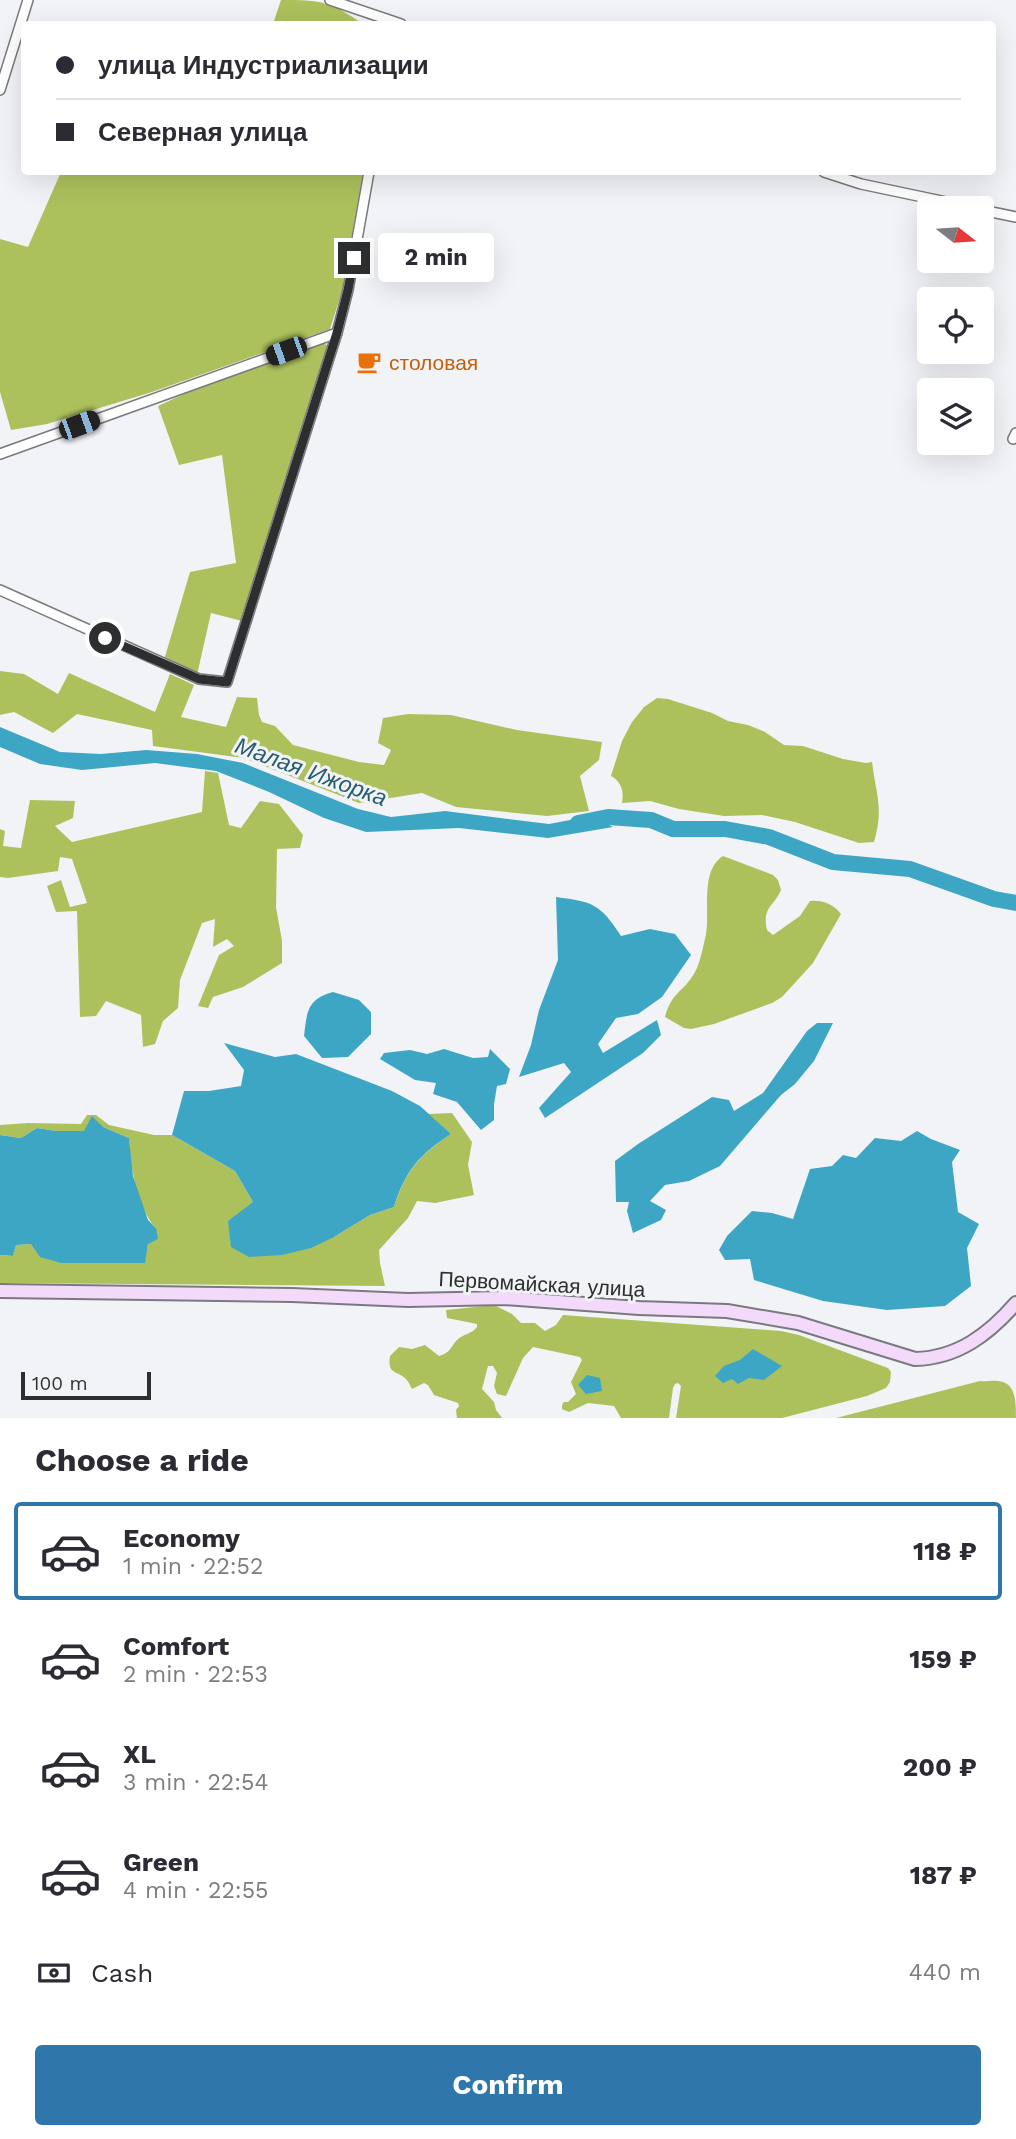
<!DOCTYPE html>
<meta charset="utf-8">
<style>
:root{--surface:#fff;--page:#f2f2f3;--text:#2b2b33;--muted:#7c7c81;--line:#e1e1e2;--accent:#2f77ab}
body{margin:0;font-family:"Work Sans",sans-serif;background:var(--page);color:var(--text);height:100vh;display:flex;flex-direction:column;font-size:26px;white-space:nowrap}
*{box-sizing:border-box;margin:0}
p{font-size:23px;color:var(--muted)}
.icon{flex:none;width:38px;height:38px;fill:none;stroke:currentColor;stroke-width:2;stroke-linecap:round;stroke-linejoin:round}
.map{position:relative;height:1418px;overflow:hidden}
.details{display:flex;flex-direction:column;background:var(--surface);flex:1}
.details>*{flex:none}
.top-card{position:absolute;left:21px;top:21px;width:975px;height:154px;border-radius:7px;box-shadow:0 7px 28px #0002;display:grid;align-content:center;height:154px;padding:0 35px;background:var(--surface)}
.needle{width:46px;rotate:107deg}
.tools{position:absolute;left:917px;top:196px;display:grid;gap:14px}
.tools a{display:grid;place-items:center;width:77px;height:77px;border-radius:7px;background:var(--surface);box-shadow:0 7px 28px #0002;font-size:35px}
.scale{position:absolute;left:21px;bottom:18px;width:130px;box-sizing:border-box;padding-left:7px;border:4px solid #2d2e2f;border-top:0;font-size:19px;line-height:24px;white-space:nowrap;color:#2d2e2f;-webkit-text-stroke:5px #f2f3f7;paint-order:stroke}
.end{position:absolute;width:32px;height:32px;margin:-16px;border:9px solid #2d2e2f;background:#fff;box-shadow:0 0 0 4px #fff}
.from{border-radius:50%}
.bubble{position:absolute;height:49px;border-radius:7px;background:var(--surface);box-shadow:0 7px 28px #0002;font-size:23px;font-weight:700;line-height:49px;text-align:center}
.car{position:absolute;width:21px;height:42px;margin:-21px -10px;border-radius:9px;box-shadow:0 0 5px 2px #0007;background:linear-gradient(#222 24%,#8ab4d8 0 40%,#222 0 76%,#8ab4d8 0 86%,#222 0)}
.top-card b{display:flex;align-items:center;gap:24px;height:66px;font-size:26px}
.top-card b+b{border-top:2px solid var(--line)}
.top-card i{width:18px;height:18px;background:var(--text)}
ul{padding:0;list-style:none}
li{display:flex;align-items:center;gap:21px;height:98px;margin:0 14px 10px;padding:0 21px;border:4px solid transparent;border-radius:7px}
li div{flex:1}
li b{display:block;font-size:26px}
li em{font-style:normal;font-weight:700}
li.active{border-color:var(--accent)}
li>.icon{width:63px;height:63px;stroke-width:1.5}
h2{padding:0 35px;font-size:32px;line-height:84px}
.pay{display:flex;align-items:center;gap:18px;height:77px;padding:0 35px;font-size:26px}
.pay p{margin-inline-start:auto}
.primary-button{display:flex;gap:14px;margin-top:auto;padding:14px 35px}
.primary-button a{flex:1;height:80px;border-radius:7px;background:var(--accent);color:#fff;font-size:28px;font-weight:700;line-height:80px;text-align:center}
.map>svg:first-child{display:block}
.forest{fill:#acc15c}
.water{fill:#3ea6c5}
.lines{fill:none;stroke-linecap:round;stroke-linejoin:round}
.river{stroke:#3ea6c5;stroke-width:16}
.street-casing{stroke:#797a7e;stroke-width:12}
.secondary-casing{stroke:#797a7e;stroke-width:16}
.street{stroke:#fff;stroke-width:9}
.secondary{stroke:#f4dafa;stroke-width:12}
.route{stroke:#2d2e2f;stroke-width:9}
.labels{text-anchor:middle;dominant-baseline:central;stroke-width:6;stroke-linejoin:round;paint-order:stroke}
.food-label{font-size:21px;fill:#c56008;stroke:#f2f3f7;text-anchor:start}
.street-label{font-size:21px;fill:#2d2e2f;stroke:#f2f3f7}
.water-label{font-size:23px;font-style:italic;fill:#265d6e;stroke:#f2f3f7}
</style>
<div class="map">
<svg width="1016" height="1418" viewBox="0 0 1016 1418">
<rect width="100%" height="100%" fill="#f2f3f7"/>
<g class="forest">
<path d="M281,0C322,0 329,1 363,24H273Z"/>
<polygon points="61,172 363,172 342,291 330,329 152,392 47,424 11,430 0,392 0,239 28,247"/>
<polygon points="325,343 327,346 321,369 242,621 211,613 197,675 164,660 190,572 236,563 222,455 179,465 158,406 206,384"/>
<polygon points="0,671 24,674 58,694 69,673 155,712 170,674 194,685 181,717 226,727 237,697 257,698 259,715 262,722 275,726 293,745 359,762 384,765 391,750 378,743 383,718 408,714 451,715 517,730 602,742 599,760 580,776 589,811 547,816 456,807 422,793 359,803 244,758 153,746 152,730 77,714 53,733 14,712 0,715"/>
<path d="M657,698L668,699L712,713L728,721L748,725L765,732L784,745L803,746L843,759L866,763L872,762C876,795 884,807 874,842L859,843L795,822L762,815L724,816L679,809L650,801L622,803C624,792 622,782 611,776L622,741L632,722L644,707Z"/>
<polygon points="205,771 218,773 229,825 241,828 260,801 279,804 303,835 300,848 277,849 276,907 282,941 282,963 243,987 213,997 208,1008 198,1006 219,955 234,946 227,939 213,947 215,919 202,923 180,980 178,1008 163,1021 155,1044 143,1047 141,1015 106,1001 96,1016 80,1017 77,911 56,912 47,886 61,880 70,907 87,903 72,859 60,857 58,871 8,878 0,877 0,829 5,831 3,846 21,848 30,800 75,801 73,818 55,826 72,842 202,812"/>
<path d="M723,856L773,875L778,880L781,890C773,908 762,907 767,930L773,935L800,916L810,901C823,900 833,904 841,914L813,963L782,997L772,1003L714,1024L691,1029L684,1028L665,1017C671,994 681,993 692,977C700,966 703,947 706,934C710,912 700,870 723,856Z"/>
<path d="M452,1113L472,1142L468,1165L474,1195L435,1203L417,1201L408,1218L379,1250L380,1263L385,1286L0,1283V1255L13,1256L16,1245L31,1244L61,1263H144L148,1244L156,1228C137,1208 130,1165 129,1138L103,1127L85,1131H56L37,1128L21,1138L0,1135V1125L28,1123L81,1124L87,1115H96L109,1125L154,1135H172L235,1171L253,1202L334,1237L370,1215L394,1207C405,1172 420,1154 451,1134L428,1114Z"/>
<path d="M494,1305L512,1314L521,1323H535L545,1331L556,1325L563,1315L781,1331L799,1335L888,1368L891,1372L890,1382L886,1388L867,1396L782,1418H676L681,1386L678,1383L675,1384L673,1388L669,1418H621L614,1406L588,1403L569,1412L562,1409V1405L564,1402H568L576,1394L571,1382L582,1360L580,1357L533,1347L523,1358L506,1396L497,1394L494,1386L497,1373L493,1366H488L482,1389L494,1402L496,1410L502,1418H457L456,1410L459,1406L458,1403L434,1395L428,1385L424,1383L412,1389C410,1386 409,1382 406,1379C397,1370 387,1375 390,1356L399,1347L412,1349L425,1345L439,1356C450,1353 450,1348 457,1340C463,1334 472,1334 477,1327V1324L447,1318L446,1310Z"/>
<path d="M980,1381C987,1382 991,1380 998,1381C1016,1382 1016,1402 1016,1418H836Z"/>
</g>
<g class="water">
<polygon points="0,727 60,752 101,754 146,750 197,754 243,763 358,809 391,817 445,811 549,824 591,816 613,827 548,838 459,828 366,832 324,818 269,792 216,771 155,763 82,770 40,764 0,747"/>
<path d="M556,897C594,902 600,904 621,936L650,929L675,934L691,955L662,997L638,1014L616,1018L598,1044L603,1053L657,1020L661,1035L643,1053L545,1118L539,1108L571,1072L564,1063L519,1077L531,1045L539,1010L558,960Z"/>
<path d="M333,992L359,1000L371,1012V1034L348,1057L322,1058L304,1036C307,1012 307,999 333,992Z"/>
<polygon points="817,1023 833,1023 814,1061 795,1084 781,1095 720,1166 689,1181 665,1185 650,1201 666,1210 661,1220 633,1233 627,1211 629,1202 616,1202 615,1161 638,1144 712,1097 729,1100 734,1111 763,1093 807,1031"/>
<path d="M224,1043L275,1057L296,1054L392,1091L420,1106L451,1134C420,1154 405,1171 394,1207L370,1215L334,1237L311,1248L282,1255L249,1257L231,1247L228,1221L253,1202L235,1171L172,1135L184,1091H209L241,1086L244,1070Z"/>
<polygon points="444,1049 473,1058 488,1057 490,1049 510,1069 506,1084 497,1086 494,1104 494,1120 481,1130 457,1102 433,1094 436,1083 415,1080 380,1059 384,1053 410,1050 427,1054"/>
<polygon points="92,1116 103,1127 129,1138 133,1176 148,1220 156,1228 158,1239 148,1244 145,1263 61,1263 40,1257 31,1244 16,1245 13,1256 0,1255 0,1135 21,1138 37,1128 56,1131 84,1131"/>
<polygon points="917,1131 931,1139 960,1150 952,1162 958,1212 979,1224 967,1248 971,1286 945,1306 887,1310 823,1301 754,1280 750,1259 725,1260 719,1250 727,1236 752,1211 772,1213 793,1219 810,1169 832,1166 843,1155 856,1158 875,1138 901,1141"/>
<polygon points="753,1349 782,1366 764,1380 749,1378 738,1384 732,1379 723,1383 715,1376 724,1366 740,1360"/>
<polygon points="587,1375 600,1378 602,1391 586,1394 578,1385"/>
</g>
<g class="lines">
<polyline class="river" points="578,823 608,817 651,820 673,829 725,829 769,837 833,862 910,869 994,899 1016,903"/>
<g class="street-casing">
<g id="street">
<polyline points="330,0 401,24"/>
<polyline points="0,90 28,0"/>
<polyline points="824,172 861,184 975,208"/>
<polyline points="982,210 1016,217"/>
<polyline points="1013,439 1016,433"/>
<polyline points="0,454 337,333"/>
<polyline points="0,590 199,679 227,682 337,333 348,290 369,172"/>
</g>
</g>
<g class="secondary-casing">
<path id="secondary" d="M0,1291L292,1295L408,1300L504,1298L639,1308L727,1311L798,1323L915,1359C958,1358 989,1334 1016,1303"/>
</g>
<use href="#street" class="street"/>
<use href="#secondary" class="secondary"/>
</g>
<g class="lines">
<polyline class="route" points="105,638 199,679 227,682 337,333 348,290 354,258"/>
</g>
<defs>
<g id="cafe-bare" transform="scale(1.89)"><path d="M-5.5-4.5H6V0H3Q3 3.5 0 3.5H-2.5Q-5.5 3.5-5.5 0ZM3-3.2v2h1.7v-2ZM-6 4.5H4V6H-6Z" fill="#e8710a" stroke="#f2f3f7" stroke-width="2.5" paint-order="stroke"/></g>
</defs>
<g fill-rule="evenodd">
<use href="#cafe-bare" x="369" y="362"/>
</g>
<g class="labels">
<g class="food-label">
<text x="389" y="362">столовая</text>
</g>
<g class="street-label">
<text transform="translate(542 1284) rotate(3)">Первомайская улица</text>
</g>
<g class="water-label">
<text transform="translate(311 772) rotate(20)">Малая Ижорка</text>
</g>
</g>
</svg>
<div class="tools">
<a><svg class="needle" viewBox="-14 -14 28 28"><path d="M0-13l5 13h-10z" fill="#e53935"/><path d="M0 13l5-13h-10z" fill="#7c7c81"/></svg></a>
<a><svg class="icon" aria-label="locate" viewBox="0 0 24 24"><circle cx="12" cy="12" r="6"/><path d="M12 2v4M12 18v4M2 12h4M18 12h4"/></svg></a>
<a><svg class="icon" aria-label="layers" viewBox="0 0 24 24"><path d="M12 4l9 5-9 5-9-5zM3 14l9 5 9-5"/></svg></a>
</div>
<div class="scale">100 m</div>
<i class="end from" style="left:105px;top:638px"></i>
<i class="end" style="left:354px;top:258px"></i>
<div class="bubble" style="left:378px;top:233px;width:116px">2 min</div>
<i class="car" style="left:286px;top:351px;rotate:250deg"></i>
<i class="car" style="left:79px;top:425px;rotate:70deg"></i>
<div class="top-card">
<b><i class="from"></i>улица Индустриализации</b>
<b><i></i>Северная улица</b>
</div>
</div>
<section class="details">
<h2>Choose a ride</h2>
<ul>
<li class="active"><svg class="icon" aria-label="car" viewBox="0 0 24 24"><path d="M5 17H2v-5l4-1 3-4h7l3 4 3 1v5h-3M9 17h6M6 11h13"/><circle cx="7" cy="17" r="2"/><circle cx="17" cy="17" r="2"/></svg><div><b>Economy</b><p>1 min · 22:52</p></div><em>118 ₽</em></li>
<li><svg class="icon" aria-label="car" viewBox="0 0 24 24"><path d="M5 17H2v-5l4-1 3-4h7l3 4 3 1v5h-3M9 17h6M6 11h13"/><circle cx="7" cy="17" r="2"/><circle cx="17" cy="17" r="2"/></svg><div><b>Comfort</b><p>2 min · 22:53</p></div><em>159 ₽</em></li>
<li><svg class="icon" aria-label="car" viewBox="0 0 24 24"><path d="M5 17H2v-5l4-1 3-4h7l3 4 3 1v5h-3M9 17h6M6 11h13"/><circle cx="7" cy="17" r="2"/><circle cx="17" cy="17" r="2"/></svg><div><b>XL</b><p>3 min · 22:54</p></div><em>200 ₽</em></li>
<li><svg class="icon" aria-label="car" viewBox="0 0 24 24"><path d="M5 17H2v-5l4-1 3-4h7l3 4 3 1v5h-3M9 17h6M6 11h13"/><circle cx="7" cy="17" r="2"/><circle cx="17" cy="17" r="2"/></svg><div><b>Green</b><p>4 min · 22:55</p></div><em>187 ₽</em></li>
</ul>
<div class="pay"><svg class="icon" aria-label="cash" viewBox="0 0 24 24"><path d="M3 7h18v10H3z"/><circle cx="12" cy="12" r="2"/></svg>Cash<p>440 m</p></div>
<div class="primary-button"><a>Confirm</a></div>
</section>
